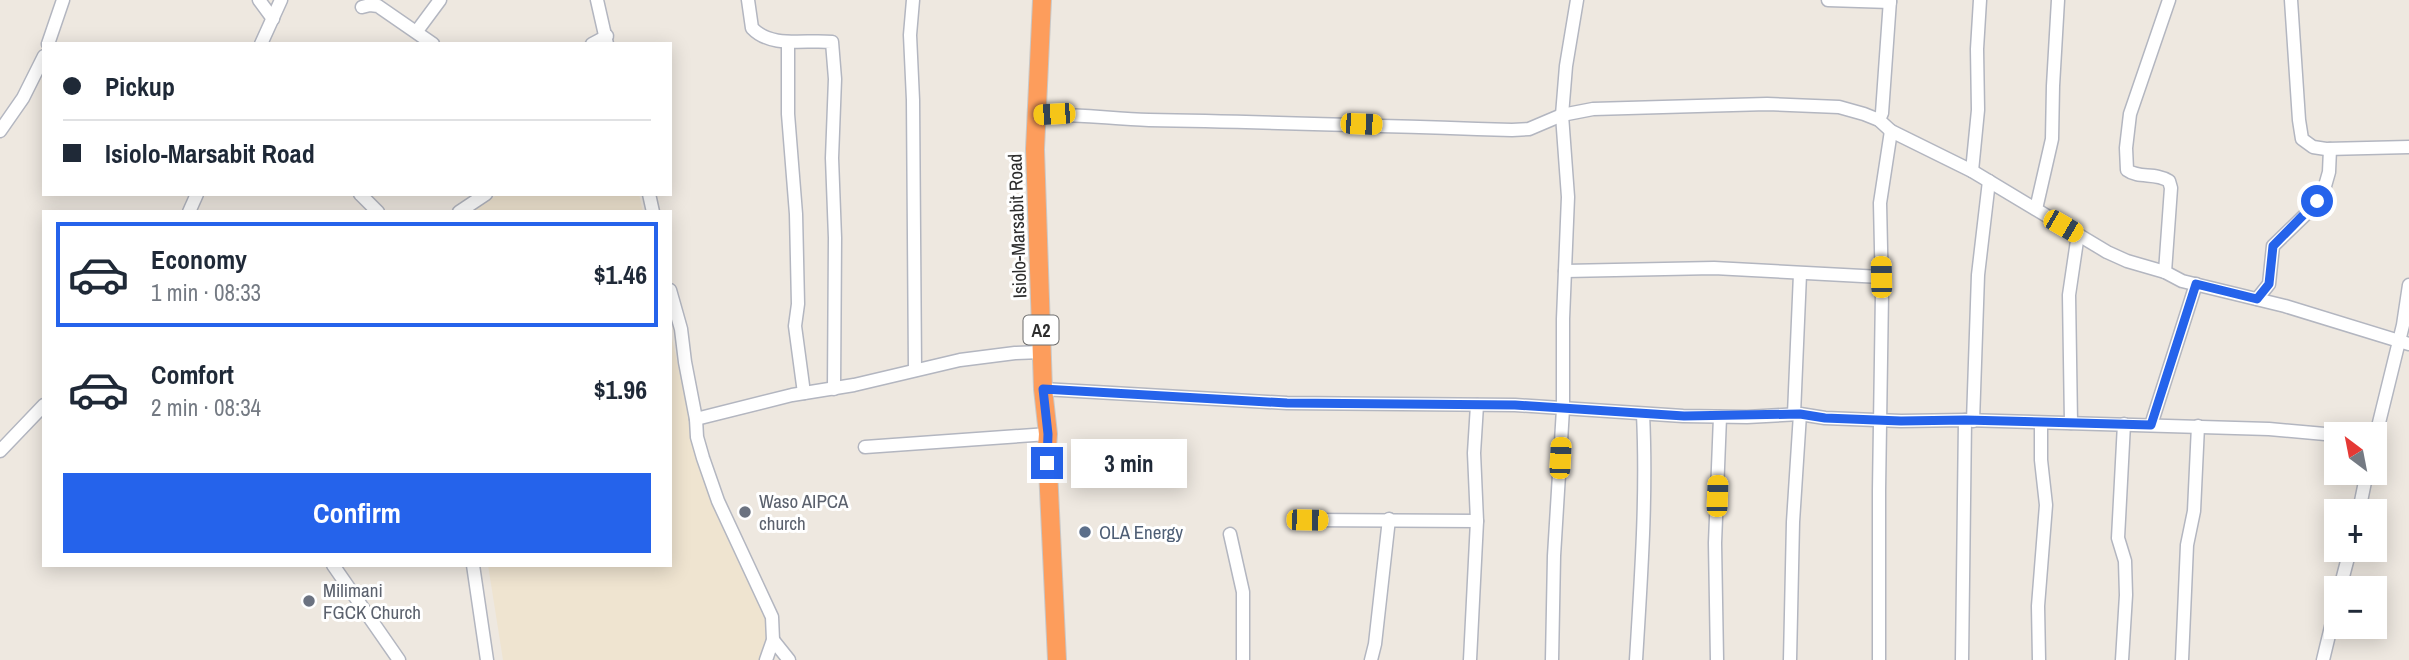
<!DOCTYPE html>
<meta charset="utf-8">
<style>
:root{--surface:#fff;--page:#f6f6f7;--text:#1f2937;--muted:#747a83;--line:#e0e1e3;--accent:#2563eb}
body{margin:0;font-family:"Archivo Narrow",sans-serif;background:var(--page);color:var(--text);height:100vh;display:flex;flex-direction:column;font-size:26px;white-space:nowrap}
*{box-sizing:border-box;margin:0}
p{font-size:23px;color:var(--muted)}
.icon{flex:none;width:38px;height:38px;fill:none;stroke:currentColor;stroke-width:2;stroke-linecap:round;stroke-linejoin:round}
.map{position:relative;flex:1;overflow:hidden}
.details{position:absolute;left:42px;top:210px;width:630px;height:357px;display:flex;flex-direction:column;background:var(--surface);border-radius:0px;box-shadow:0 4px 18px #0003}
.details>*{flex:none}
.top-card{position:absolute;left:42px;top:42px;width:630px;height:154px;border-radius:0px;box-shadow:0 4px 18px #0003;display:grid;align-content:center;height:154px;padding:0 21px;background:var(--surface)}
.needle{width:46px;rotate:328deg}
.tools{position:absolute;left:2324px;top:422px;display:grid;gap:14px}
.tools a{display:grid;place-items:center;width:63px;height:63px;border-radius:0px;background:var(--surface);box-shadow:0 4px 18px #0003;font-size:35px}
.end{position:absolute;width:32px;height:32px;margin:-16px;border:9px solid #2563eb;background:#fff;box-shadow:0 0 0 4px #fff}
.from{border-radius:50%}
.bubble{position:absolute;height:49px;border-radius:0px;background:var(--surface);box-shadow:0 4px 18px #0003;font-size:23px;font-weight:700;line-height:49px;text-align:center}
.car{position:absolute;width:21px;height:42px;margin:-21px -10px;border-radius:9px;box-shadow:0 0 5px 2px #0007;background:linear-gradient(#f5c518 24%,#345 0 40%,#f5c518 0 76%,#345 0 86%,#f5c518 0)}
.top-card b{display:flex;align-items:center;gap:24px;height:66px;font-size:26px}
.top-card b+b{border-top:2px solid var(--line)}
.top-card i{width:18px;height:18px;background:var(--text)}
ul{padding:12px 0 0;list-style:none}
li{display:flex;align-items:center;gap:21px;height:105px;margin:0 14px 10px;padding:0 7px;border:4px solid transparent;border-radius:0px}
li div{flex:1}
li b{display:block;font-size:26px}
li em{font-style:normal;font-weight:700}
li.selected{border-color:var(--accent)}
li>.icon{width:63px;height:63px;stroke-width:1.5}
.action{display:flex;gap:14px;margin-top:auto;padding:14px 21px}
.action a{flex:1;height:80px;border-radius:0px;background:var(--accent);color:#fff;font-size:28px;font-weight:700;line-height:80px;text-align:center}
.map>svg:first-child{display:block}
.education{fill:#efe4d0}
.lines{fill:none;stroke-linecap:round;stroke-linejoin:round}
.minor-casing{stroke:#b3b6c0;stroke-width:15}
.highway-casing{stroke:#c8c8c8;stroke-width:20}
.minor{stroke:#fff;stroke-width:12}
.highway{stroke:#fd9d5c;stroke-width:18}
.route{stroke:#2563eb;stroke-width:9}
.worship-dot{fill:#6b7280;stroke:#fff;stroke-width:2.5}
.service-dot{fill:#5c6f8a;stroke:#fff;stroke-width:2.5}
.labels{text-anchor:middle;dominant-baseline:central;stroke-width:6;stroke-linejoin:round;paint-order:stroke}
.shield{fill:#fff;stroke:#6c6c6c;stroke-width:2}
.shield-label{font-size:18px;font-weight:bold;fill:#2d2d2d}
.street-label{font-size:19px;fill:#2d2d2d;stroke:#fff}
.worship-label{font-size:19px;fill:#5b616d;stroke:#fff;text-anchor:start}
.service-label{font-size:19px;fill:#4e5e75;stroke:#fff;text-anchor:start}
</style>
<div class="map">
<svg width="2409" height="660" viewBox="0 0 2409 660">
<rect width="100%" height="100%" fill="#eee8e0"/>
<g class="education">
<polygon points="499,194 639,194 643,212 470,212"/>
<polygon points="670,329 699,462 777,639 760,660 503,660 488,565 670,565"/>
</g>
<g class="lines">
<g class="minor-casing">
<g id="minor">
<polyline points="259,0 273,19"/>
<polyline points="597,0 607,44"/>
<path d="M748,0L752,28C772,49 806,39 832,42L835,79L832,158L835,238L834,389"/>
<polyline points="913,0 910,35 913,100 915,370"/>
<polyline points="1828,0 1890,2"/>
<polyline points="2291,0 2299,120 2302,139 2313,147 2326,149 2409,147"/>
<polyline points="362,7 370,5 378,6 433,44"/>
<polyline points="417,31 440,0"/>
<polyline points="788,42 788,114 796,214 798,304 795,326 804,393"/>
<polyline points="48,44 63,0"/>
<polyline points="261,44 281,0"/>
<polyline points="592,44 607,36"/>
<path d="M1037,115C1074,113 1112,119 1149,120C1270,122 1391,126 1512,130L1529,129L1562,115L1593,109L1767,104L1839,107L1864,114L1879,120L1891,131L1972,171L2107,252L2127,261L2165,272L2182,281L2285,306L2409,344"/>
<polyline points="1879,120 1882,113 1890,0"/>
<polyline points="0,131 23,98 44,56"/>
<polyline points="1972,171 1978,110 1977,49 1980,0"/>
<polyline points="360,194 378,212"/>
<polyline points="649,194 653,212"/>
<polyline points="2036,209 2052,139 2053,86 2058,0"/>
<polyline points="189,212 197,194"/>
<polyline points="459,212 486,194"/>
<polyline points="1565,271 1714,268 1881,277"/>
<path d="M2165,272L2171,188L2169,181C2155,172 2139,179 2127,170L2126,148L2130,114L2169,0"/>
<polyline points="670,290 681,329 685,362 696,419 697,437 703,458 718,501 772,617 773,640 766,660"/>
<polyline points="2257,299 2269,284 2273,246 2307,213 2325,186 2329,172 2330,149"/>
<polyline points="1043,389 1287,403 1515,405 1683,416 1747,417 1800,414 1825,418 1901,421 1965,420 2269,429 2336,435"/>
<polyline points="1794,414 1800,274"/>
<polyline points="696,419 792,395 854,385 960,360 1015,353 1042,352"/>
<polyline points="1973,421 1978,275 1989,181"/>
<polyline points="2071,423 2069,295 2078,234"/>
<polyline points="2151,425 2196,284"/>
<polyline points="2375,439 2403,325 2409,285"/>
<polyline points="865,447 1048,434"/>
<polyline points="0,451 44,405"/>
<polyline points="2359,511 2367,472"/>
<polyline points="1307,520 1477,521"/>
<polyline points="1230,534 1243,592 1243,660"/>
<polyline points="333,565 399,660"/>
<polyline points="473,565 487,660"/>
<polyline points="2340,588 2350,550"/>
<polyline points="773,640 789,660"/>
<polyline points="1371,660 1375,644 1389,519"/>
<polyline points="1470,660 1477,521 1474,453 1477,405"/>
<polyline points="1552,660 1554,556 1563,409 1563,319 1568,197 1562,115 1566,66 1577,0"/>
<path d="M1636,660C1641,578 1647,496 1643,414"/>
<polyline points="1717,660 1715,543 1720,417"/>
<polyline points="1790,660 1793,522 1800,414"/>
<polyline points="1879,660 1879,490 1882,293 1880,203 1891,131"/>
<polyline points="1962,660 1965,420"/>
<polyline points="2039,660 2038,606 2046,505 2041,460 2041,423"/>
<polyline points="2122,660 2126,595 2125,561 2118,538 2124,424"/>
<polyline points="2182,660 2187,545 2194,511 2198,426"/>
<polyline points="2323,660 2336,606"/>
</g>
</g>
<g class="highway-casing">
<polyline id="highway" points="1042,0 1035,149 1043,389 1048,434 1047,448 1057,660"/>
</g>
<use href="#minor" class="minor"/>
<use href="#highway" class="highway"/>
</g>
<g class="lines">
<polyline class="route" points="1047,463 1048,434 1043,389 1287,403 1515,405 1684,416 1800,414 1825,418 1901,421 1965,420 2151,425 2196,284 2257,299 2269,284 2273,246 2317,201"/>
</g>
<g class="worship-dot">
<circle cx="745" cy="512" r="7"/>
<circle cx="309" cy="601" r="7"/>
</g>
<circle class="service-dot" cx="1085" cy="532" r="7"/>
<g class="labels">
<rect class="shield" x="1023.5" y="315.5" width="35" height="29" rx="5"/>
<g class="shield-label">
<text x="1041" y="330">A2</text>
</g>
<g class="street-label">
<text transform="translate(1017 226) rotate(-92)">Isiolo-Marsabit Road</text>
</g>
<g class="worship-label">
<text x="759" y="501">Waso AIPCA<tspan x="759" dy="22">church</tspan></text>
<text x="323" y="590">Milimani<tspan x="323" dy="22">FGCK Church</tspan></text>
</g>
<g class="service-label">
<text x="1099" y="532">OLA Energy</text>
</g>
</g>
</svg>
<div class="tools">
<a><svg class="needle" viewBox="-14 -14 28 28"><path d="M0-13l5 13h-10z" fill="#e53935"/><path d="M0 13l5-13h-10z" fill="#747a83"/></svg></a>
<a>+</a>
<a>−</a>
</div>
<i class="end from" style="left:2317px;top:201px"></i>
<i class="end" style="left:1047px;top:463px"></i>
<div class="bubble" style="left:1071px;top:439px;width:116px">3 min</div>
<i class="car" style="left:1054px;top:114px;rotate:267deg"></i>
<i class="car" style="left:1361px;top:124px;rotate:92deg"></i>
<i class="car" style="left:2063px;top:226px;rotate:120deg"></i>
<i class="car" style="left:1881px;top:277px;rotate:359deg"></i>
<i class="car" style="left:1560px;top:458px;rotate:3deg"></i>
<i class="car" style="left:1717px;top:496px;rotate:2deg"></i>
<i class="car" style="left:1307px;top:520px;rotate:91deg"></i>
<div class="top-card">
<b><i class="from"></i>Pickup</b>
<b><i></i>Isiolo-Marsabit Road</b>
</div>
<section class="details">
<ul>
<li class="selected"><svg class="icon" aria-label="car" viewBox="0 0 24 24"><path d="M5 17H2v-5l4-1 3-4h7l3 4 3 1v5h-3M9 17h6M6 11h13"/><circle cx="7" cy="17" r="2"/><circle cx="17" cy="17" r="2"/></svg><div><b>Economy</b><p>1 min · 08:33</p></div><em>$1.46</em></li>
<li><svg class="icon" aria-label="car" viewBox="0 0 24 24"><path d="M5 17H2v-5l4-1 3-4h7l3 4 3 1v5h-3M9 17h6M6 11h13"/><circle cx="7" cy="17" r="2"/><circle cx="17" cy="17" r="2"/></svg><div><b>Comfort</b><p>2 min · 08:34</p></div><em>$1.96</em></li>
</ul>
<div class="action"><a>Confirm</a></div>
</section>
</div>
